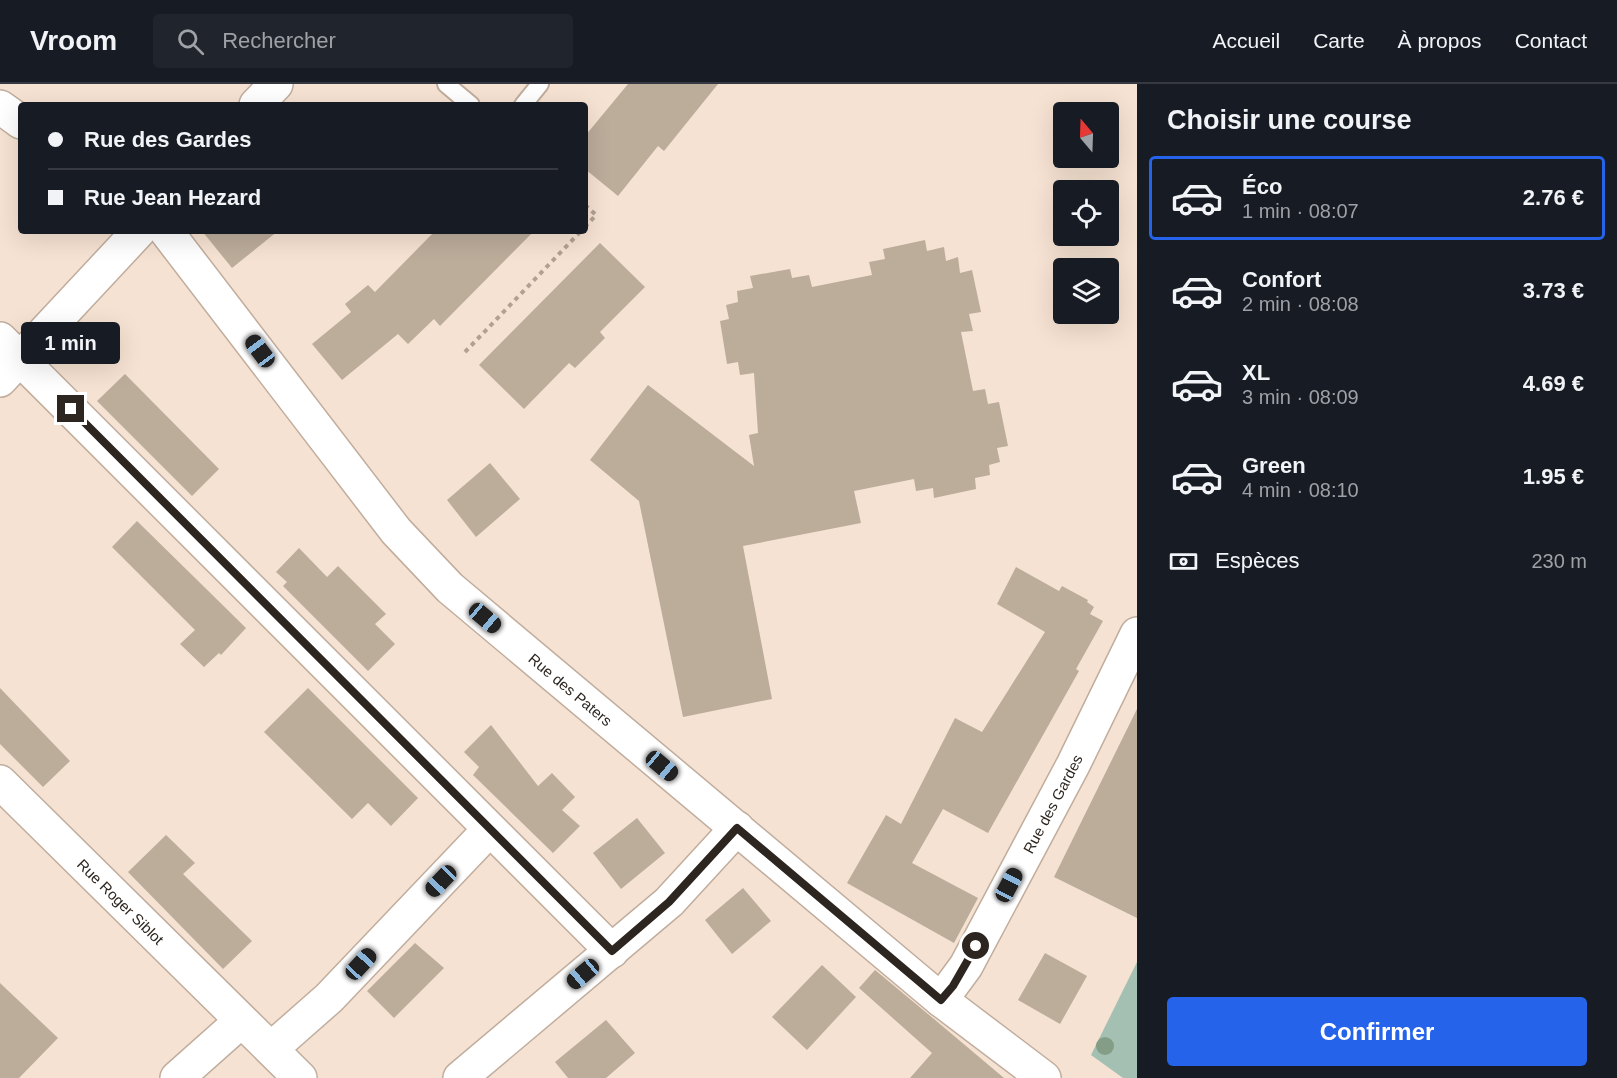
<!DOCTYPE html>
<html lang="fr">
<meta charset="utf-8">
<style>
:root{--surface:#171b24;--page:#20242c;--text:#f1f3f6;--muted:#9ea1a6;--line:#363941;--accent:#2563eb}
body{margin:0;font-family:Arial,sans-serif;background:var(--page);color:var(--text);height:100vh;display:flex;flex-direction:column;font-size:22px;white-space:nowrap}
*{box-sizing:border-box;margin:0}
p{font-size:20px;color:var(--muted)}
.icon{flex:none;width:33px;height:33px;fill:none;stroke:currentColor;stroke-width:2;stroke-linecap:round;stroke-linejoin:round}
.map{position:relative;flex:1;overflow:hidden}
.details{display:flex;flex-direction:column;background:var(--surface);width:480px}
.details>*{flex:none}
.top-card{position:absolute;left:18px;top:18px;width:570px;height:132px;border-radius:6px;box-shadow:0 6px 24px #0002;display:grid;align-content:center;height:132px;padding:0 30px;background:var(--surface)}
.needle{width:39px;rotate:341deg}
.tools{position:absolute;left:1053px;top:18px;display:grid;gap:12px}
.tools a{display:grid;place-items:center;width:66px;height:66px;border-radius:6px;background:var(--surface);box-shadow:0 6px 24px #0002;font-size:30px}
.end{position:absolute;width:27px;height:27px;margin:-14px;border:8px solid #2d251f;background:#fff;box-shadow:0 0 0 3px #fff}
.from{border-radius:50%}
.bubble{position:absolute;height:42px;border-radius:6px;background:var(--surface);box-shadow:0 6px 24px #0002;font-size:20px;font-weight:700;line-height:42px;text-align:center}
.car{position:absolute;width:18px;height:36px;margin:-18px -9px;border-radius:8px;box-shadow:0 0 4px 2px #0007;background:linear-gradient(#222 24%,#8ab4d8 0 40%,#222 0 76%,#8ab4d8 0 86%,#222 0)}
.top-card b{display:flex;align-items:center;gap:21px;height:57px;font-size:22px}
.top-card b+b{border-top:2px solid var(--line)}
.top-card i{width:15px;height:15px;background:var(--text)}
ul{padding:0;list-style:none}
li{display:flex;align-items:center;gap:18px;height:84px;margin:0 12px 9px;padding:0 18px;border:3px solid transparent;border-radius:6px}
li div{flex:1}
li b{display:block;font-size:22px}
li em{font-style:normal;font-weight:700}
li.active{border-color:var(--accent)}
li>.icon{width:54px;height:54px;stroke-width:1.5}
h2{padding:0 30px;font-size:27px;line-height:72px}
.pay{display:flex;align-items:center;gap:15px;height:66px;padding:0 30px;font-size:22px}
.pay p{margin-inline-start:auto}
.action{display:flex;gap:12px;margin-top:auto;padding:12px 30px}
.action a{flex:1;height:69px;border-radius:6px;background:var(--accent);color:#fff;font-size:24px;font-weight:700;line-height:69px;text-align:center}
header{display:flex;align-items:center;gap:36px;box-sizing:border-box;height:84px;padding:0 30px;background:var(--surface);border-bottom:2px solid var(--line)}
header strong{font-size:28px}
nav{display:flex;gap:33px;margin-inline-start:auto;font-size:21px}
.search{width:420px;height:54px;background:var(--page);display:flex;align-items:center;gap:15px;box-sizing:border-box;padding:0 21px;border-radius:6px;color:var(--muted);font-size:22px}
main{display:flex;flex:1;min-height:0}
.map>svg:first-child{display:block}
.green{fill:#a4c0b2}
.building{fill:#bcac9a}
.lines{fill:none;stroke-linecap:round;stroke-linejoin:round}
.lane-casing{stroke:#c0ad9d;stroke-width:20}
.street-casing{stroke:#c0ad9d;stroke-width:36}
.path{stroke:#b1a194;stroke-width:4;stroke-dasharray:4.5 4.5;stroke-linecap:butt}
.lane{stroke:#fff;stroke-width:16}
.street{stroke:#fff;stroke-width:33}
.tree{fill:#849d87}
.route{stroke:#2d251f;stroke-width:8}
.labels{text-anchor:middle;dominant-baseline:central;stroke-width:4.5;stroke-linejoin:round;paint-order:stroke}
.street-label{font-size:15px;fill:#2d251f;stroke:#fff}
</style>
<header>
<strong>Vroom</strong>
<div class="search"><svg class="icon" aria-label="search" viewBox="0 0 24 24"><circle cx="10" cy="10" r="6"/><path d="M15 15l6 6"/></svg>Rechercher</div>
<nav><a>Accueil</a><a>Carte</a><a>À propos</a><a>Contact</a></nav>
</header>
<main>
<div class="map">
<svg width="1137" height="994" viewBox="0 0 1137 994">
<rect width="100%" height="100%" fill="#f6e2d2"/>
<polygon class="green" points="1137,878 1137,994 1123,994 1091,971"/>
<g class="building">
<polygon points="628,0 718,0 664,67 658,62 618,112 585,85 585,52"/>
<polygon points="202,147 278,147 232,184"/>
<polygon points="435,147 534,147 440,242 434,235 408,260 398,250 342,296 312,260 351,228 345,220 368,201 375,208"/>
<polygon points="925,156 927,167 944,163 946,177 958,173 960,189 972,186 981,228 969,230 973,247 961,248 973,307 985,305 988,320 999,318 1008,362 997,364 1000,378 989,381 990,391 975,394 976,405 934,414 933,404 916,407 914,395 854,407 861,439 743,462 772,615 683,633 639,417 590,376 648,301 754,382 749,351 758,349 754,289 740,291 738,278 727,280 720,237 729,235 726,221 738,218 737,207 753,204 750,192 790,185 792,194 809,191 812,203 872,191 869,178 885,175 883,165"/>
<polygon points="600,159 645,203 600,248 605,254 575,284 569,279 524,325 479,281"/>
<polygon points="125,290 219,385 192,412 97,317"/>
<polygon points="490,379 520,415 476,453 447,416"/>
<polygon points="137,437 246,544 221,571 219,569 204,583 180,560 195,546 112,463"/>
<polygon points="299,464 327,493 338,482 386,530 375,540 395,560 368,587 283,502 287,498 276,488"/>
<polygon points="1016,483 1059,507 1062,502 1088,516 1087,518 1094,523 1090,530 1103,537 1076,585 1079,587 988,749 943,725 912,779 978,814 954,859 847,799 886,731 901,740 955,634 982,648 1045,548 997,520"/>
<polygon points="0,604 70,677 43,703 0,660"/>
<polygon points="308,604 418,714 391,742 368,719 352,735 264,648"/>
<polygon points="1137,625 1137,834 1054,793"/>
<polygon points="491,641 538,702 552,689 575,713 562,726 580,742 553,769 473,691 479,683 464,668"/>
<polygon points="637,734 665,769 621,805 593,769"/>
<polygon points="166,751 195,779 183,790 252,857 223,885 128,788"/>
<polygon points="743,804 771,837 732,870 705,836"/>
<polygon points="415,859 444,884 394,934 367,907"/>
<polygon points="1045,869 1087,892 1060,940 1018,916"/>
<polygon points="822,881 856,913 807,966 772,933"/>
<polygon points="875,886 934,935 1004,994 910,994 932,969 859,904"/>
<polygon points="0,899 58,954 19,994 0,994"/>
<polygon points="606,936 635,969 606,994 568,994 555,978"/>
</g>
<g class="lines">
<g class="lane-casing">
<g id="lane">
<polyline points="446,0 471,21"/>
<polyline points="523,21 540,0"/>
</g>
</g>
<g class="street-casing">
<g id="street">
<polyline points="256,21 276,0"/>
<polyline points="0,23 21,38"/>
<path id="s1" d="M166,147L396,447L450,504L941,916L1044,994"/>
<polyline points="0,255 612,867"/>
<polyline points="0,296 139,147"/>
<path id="s2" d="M0,698L300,994"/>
<path id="s3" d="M941,916L966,882L1073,681L1137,550"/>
<polyline points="271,965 329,914 489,746"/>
<polyline points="177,994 240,938"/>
<polyline points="460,994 669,818 737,744"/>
</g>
</g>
<g class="path">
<polyline points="585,121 596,131 585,143"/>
<polyline points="465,268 581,147"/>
</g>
<use href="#lane" class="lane"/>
<use href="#street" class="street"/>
</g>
<circle class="tree" cx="1105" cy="962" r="9"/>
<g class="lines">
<polyline class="route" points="71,325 612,867 669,818 737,744 941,916 953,902 976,862"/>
</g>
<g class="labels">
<g class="street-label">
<text stroke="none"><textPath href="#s1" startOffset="614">Rue des Paters</textPath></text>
<text stroke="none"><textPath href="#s3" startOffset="226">Rue des Gardes</textPath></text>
<text stroke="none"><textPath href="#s2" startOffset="170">Rue Roger Siblot</textPath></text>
</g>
</g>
</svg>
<div class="tools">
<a><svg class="needle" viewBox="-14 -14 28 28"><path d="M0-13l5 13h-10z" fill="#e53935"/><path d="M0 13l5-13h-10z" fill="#9ea1a6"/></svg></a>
<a><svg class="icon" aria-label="locate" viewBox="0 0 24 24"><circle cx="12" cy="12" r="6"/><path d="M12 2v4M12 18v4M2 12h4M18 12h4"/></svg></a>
<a><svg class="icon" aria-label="layers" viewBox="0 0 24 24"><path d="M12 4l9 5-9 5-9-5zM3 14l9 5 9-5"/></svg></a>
</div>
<i class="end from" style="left:976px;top:862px"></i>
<i class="end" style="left:71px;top:325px"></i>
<div class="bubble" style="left:21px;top:238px;width:99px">1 min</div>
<i class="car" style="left:260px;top:267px;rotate:323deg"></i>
<i class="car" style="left:485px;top:534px;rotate:130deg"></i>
<i class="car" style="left:662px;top:682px;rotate:130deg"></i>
<i class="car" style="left:441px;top:797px;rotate:224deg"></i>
<i class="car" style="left:1009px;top:801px;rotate:28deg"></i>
<i class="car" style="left:361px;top:880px;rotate:43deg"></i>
<i class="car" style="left:583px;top:890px;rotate:230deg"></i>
<div class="top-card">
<b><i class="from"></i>Rue des Gardes</b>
<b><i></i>Rue Jean Hezard</b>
</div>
</div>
<section class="details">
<h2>Choisir une course</h2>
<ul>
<li class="active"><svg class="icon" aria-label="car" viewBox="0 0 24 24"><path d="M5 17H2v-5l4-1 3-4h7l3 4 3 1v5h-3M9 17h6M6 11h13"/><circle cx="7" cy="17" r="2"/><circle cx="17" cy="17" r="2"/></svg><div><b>Éco</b><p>1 min · 08:07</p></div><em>2.76 €</em></li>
<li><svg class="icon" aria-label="car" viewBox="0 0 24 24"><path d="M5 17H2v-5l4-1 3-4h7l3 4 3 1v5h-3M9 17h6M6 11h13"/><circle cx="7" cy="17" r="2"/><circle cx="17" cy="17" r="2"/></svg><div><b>Confort</b><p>2 min · 08:08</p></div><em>3.73 €</em></li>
<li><svg class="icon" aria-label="car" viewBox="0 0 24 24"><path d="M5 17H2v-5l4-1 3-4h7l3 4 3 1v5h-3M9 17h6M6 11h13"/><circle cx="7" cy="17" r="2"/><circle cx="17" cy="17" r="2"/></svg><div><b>XL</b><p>3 min · 08:09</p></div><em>4.69 €</em></li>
<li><svg class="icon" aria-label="car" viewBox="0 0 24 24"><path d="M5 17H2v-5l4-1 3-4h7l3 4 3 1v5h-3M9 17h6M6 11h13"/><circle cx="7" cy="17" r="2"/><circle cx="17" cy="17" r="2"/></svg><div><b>Green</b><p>4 min · 08:10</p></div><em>1.95 €</em></li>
</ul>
<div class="pay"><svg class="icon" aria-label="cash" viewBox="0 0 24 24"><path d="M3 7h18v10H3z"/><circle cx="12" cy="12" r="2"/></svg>Espèces<p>230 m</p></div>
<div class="action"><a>Confirmer</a></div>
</section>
</main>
